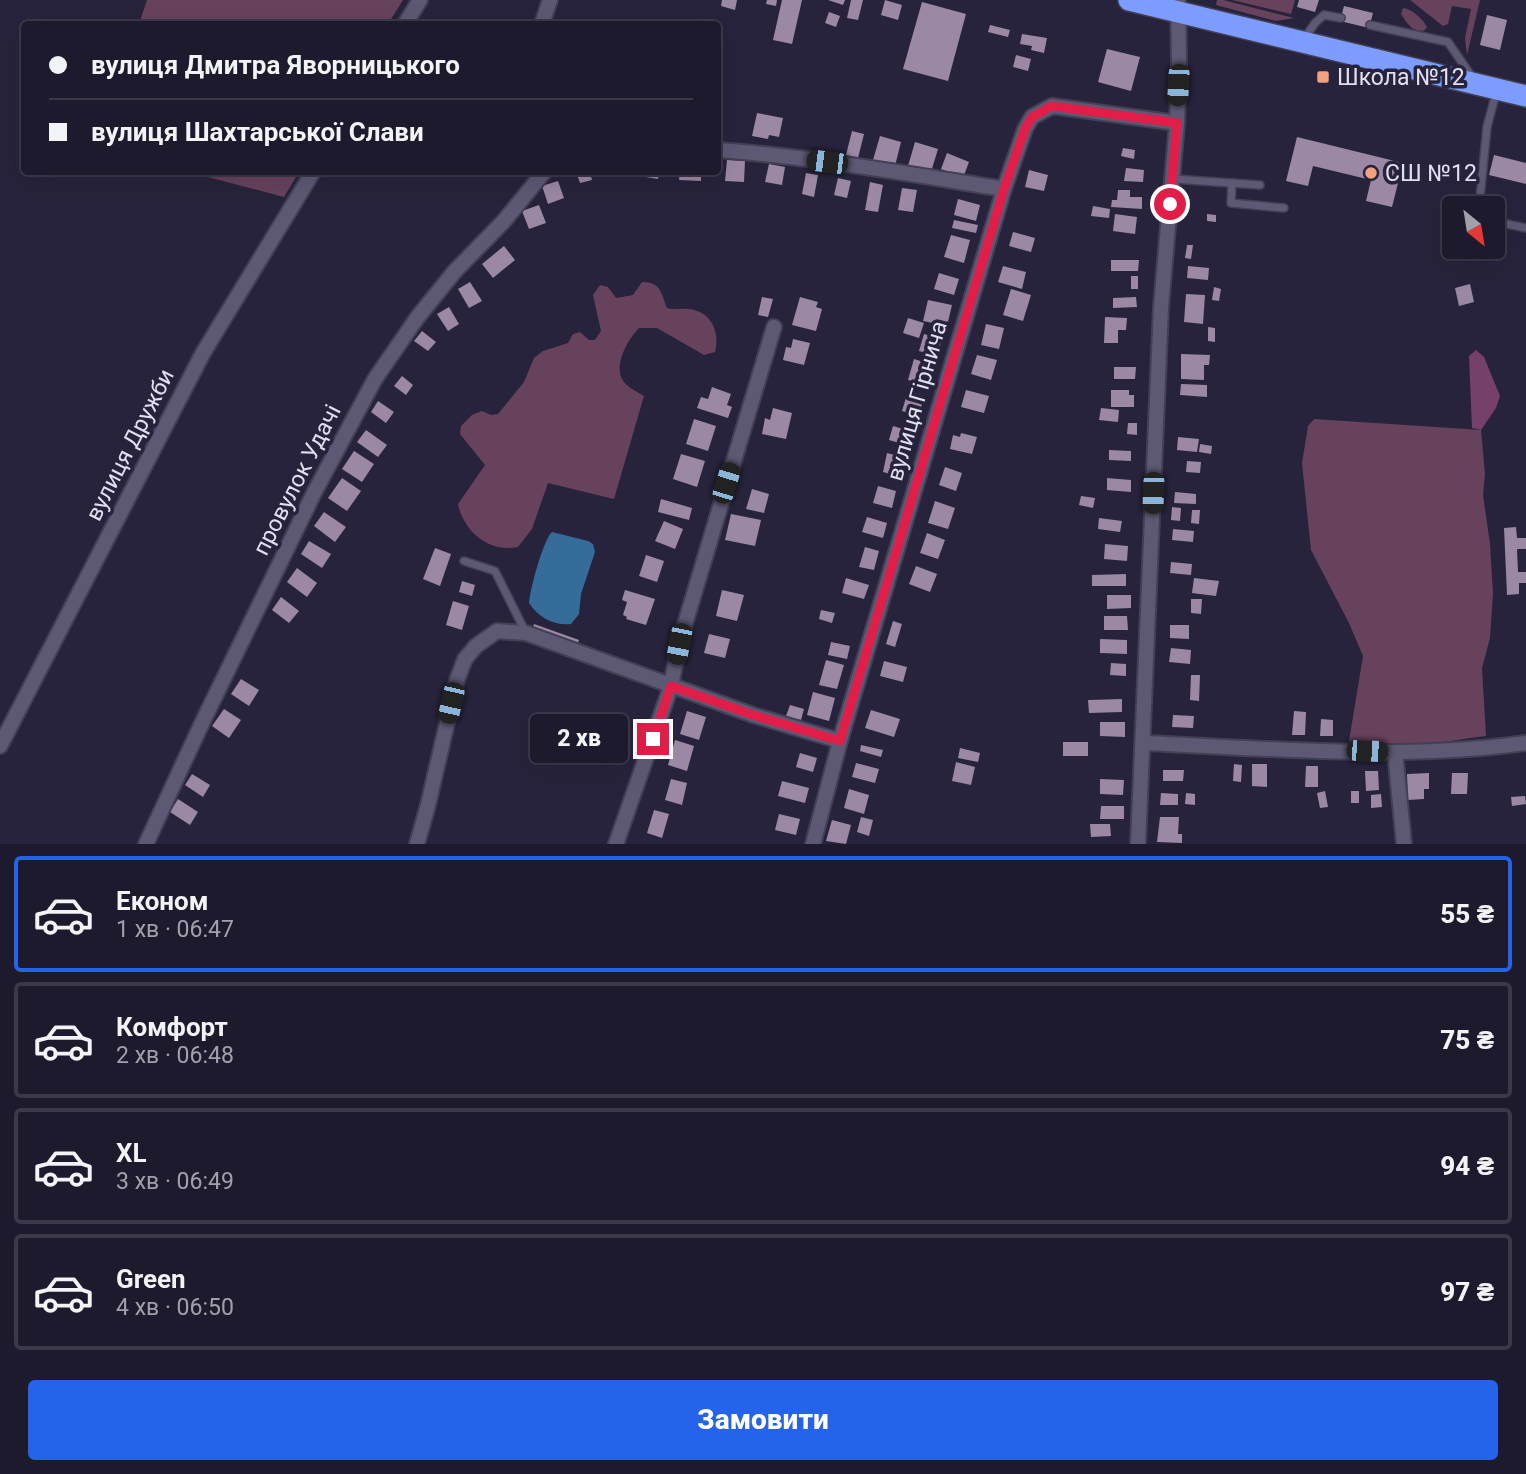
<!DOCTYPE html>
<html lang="uk">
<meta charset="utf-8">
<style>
:root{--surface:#1d1a2d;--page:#252335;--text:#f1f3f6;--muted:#a0a1aa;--line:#3b3849;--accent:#2563eb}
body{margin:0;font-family:Roboto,sans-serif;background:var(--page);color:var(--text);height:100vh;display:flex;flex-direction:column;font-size:26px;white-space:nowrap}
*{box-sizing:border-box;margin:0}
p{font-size:23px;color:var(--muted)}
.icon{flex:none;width:38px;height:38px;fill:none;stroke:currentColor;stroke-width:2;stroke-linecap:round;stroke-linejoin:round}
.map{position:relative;height:844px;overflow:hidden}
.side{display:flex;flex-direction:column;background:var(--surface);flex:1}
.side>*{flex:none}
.guide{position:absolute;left:21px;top:21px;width:700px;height:154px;border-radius:7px;box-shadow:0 7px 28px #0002,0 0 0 2px var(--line);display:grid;align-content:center;height:154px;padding:0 28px;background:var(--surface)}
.needle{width:46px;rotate:150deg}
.tools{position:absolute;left:1442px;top:196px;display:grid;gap:14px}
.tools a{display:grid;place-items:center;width:63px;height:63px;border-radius:7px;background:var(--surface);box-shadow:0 7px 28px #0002,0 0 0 2px var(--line);font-size:35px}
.end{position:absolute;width:32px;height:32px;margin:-16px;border:9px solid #e11d48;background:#fff;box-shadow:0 0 0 4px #fff}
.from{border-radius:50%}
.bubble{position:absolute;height:49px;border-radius:7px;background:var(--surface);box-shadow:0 7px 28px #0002,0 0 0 2px var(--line);font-size:23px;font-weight:800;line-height:49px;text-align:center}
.car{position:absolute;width:21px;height:42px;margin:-21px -10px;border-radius:9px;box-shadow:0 0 5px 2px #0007;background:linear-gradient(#222 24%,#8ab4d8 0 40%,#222 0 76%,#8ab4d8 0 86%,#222 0)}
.guide b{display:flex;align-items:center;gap:24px;height:66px;font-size:26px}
.guide b+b{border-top:2px solid var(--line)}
.guide i{width:18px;height:18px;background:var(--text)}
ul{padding:12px 0 0;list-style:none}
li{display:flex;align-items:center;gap:21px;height:116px;margin:0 14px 10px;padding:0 14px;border:4px solid var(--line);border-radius:7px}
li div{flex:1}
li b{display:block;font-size:26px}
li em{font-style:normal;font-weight:800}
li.on{border-color:var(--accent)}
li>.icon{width:63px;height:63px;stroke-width:1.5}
.primary-button{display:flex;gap:14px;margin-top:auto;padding:14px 28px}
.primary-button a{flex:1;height:80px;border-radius:7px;background:var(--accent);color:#fff;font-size:28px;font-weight:800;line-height:80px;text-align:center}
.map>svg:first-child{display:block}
.green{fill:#67425d}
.forest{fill:#754069}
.water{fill:#366c9a}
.building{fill:#9b88a5}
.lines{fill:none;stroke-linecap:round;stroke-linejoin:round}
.lane-casing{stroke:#433f54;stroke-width:10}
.street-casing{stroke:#433f54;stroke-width:18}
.highway-casing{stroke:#433f54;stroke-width:24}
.lane{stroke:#5d5975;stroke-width:7}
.street{stroke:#5d5975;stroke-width:14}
.highway{stroke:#7c9dff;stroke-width:21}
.route{stroke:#e11d48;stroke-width:9}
.poi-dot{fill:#f2a17e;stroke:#27233c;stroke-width:2.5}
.labels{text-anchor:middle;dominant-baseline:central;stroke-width:7;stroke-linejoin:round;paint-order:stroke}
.poi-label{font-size:23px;fill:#e1e0f1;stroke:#27233c;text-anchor:start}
.street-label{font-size:23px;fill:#e1e0f1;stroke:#27233c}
</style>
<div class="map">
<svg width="1526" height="844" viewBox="0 0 1526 844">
<rect width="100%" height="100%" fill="#27233c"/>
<g class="green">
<polygon points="147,0 403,0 388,24 139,24"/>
<polygon points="1217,0 1223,0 1294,18 1276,21 1216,5"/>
<polygon points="1232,0 1295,0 1291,14"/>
<polygon points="1410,0 1480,0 1467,55 1465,38 1471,9 1452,6 1448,24 1443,26"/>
<path d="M1403,8C1412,9 1423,19 1427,27L1425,30C1413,34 1407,23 1401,14Z"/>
<polygon points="189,172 299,172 284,197"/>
<path d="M642,282C661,282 661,293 667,308C675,310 682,308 689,309C712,312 720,332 715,352L704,355L657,328H639C629,338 614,363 622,379C626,387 636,391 644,396L614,499L548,483L532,529L518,547C489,553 464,532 458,504L485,465L460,434L461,426L472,415L482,411L491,415L498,414L524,382L534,358L543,351L568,343L573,334L580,332L589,340H595L601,331L593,295L600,285L608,287L616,298L633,295Z"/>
<path d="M1314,419L1481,430L1485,474L1483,495L1490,544L1493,594L1490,638L1482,668L1486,736C1459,739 1369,756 1349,741L1363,656L1349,623L1311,550L1302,463L1308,426Z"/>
</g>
<polygon class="forest" points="1476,350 1484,357 1500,396 1496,408 1481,430 1472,428 1469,356"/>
<path class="water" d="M552,532L588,541L593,544L595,552L581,594L579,614L571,624C554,626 538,617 529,603C530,590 543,540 552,532Z"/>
<g class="building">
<polygon points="722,0 737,0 735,10 721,6"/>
<polygon points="767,0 777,0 776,6 766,4"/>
<polygon points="782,0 802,0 792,44 773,40"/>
<polygon points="828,0 845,0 843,5"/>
<polygon points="851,0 863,0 858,20 847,18"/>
<polygon points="885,0 902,5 898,20 881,15"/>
<polygon points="1299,0 1319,0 1315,12 1297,7"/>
<polygon points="922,2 966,14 948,81 903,69"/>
<polygon points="1344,6 1373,13 1369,28 1340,21"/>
<polygon points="829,12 840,16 836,27 825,23"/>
<polygon points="1487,15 1507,20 1500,50 1480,45"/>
<polygon points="990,25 1010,30 1008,37 988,32"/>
<polygon points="1022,34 1047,38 1044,53 1031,50 1032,46 1020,44"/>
<polygon points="1107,49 1140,57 1131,91 1098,82"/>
<polygon points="1016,55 1031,59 1028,71 1013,67"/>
<polygon points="1317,73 1331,77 1329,83 1315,80"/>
<polygon points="757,113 783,118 779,137 769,135 768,139 752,136"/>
<polygon points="852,131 864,134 858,158 846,155"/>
<polygon points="880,136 901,142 895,166 873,160"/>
<polygon points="1297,137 1403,163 1392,207 1366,201 1371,180 1313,166 1308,186 1286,181"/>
<polygon points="915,142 938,149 931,172 908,166"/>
<polygon points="1123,148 1135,150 1134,159 1121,156"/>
<polygon points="947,153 969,162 963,178 941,169"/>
<polygon points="1494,155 1526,163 1526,184 1489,175"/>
<polygon points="727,160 745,161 744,182 725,181"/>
<polygon points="769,164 785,167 782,185 765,182"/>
<polygon points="1126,168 1144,170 1143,182 1124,181"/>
<polygon points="1029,170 1048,175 1044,191 1025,187"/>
<polygon points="576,172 590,172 592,180 580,183"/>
<polygon points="647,172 659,172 658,179 646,177"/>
<polygon points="680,172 701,172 701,181 679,180"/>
<polygon points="806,173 818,175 814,197 802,194"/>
<polygon points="838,178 851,181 847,198 834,195"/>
<polygon points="558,181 564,198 548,204 542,186"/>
<polygon points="870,182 883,185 878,212 865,210"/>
<polygon points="902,188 917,190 913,212 898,210"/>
<polygon points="1118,190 1130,190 1130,197 1142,197 1142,209 1111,207 1112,200 1117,200"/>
<polygon points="958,199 980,205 976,221 954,215"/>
<polygon points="539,205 546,223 529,229 522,211"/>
<polygon points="1093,206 1110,209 1109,218 1091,216"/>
<polygon points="1454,206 1454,247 1463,247 1465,253 1453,256 1443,209"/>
<polygon points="1115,214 1137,217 1135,234 1113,231"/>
<polygon points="1207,214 1216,215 1216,222 1207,221"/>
<polygon points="954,220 978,225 976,233 952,228"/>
<polygon points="1013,232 1035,238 1031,252 1009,246"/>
<polygon points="951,235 970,240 964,263 944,257"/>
<polygon points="1187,245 1193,245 1191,259 1185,258"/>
<polygon points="504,246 515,260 493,278 482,264"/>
<polygon points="1111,260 1139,260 1138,271 1111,271"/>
<polygon points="1003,266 1026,272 1022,289 998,282"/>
<polygon points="1188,266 1209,268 1208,280 1187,278"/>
<polygon points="939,273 959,279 954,295 934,289"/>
<rect x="1131" y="276" width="7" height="13"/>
<polygon points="470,282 482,301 469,308 458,289"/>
<polygon points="1470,284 1474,302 1459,306 1455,288"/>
<polygon points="1214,287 1221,289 1219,301 1212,300"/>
<polygon points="1011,289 1031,295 1023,321 1003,315"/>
<polygon points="1186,294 1205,295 1203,324 1184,322"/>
<polygon points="762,297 773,299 768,317 758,315"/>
<polygon points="800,297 818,302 816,307 822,309 816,331 792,325"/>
<polygon points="1136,297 1137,307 1113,308 1113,298"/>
<polygon points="928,300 952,305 947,326 923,321"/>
<polygon points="449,307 459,324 448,331 437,314"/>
<polygon points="1105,317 1127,318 1126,330 1118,330 1118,343 1104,343"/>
<polygon points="908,318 924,323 919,338 903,333"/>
<polygon points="986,324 1004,328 999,349 981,345"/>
<polygon points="1208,327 1215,328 1215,342 1208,341"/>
<polygon points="422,331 436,342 428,351 414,341"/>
<polygon points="924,334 942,339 937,356 919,351"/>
<polygon points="793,339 810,343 804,365 783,360 786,347 791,348"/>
<polygon points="1181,354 1210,355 1209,365 1204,365 1204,380 1181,379"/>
<polygon points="977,355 997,360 991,380 971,374"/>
<polygon points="914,359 933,365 927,385 908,380"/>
<polygon points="1114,367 1136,367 1135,379 1114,379"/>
<polygon points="402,376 413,385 406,395 394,386"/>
<polygon points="1181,384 1207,385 1207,397 1180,395"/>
<polygon points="712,387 731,394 727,405 732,407 728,418 697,408 701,397 708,399"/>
<polygon points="966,390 989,396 984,413 961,407"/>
<polygon points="1111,390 1129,390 1129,395 1134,395 1134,407 1111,407"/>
<polygon points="908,391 924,396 919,416 902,411"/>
<polygon points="378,401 394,412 386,423 371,412"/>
<polygon points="773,408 792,413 786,439 762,434 765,418 770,420"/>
<polygon points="1101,408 1119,410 1118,422 1099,420"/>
<polygon points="694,419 716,426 708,451 686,444"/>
<polygon points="1128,423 1137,423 1137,435 1127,434"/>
<polygon points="893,426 913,432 909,446 889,440"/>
<polygon points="366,430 387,445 378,457 357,442"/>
<polygon points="961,433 977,437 972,454 950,449 953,435 960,437"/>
<polygon points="1178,437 1199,439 1197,452 1177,450"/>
<polygon points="1200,444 1212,446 1211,454 1199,452"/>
<polygon points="1109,450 1131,451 1131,461 1109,460"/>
<polygon points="354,451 374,464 362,482 342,469"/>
<polygon points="887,453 906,458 901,477 883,472"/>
<polygon points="681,454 705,461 697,487 673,479"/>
<polygon points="1187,461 1201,462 1200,473 1186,472"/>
<polygon points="945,467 962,473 956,491 939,485"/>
<polygon points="342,478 361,491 347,511 328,498"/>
<polygon points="1107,478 1131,480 1131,492 1107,490"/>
<polygon points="878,486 896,491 892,508 873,503"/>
<polygon points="752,489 769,494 764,513 746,509"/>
<polygon points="1175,492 1196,494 1196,504 1174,503"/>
<polygon points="1081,496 1095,498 1093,508 1079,505"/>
<polygon points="661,499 692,508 689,520 658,512"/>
<polygon points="935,501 955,508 948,529 928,523"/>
<polygon points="1172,507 1181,508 1180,521 1171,520"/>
<polygon points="1192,510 1200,510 1199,524 1191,523"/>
<polygon points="324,512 346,527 335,542 314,526"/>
<polygon points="731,514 761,520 755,546 725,540"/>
<polygon points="867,517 887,523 883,538 862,532"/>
<polygon points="1099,518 1122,521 1120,532 1098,529"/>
<polygon points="664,521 683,529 675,549 655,541"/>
<polygon points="1516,527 1517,538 1526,538 1526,549 1517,549 1518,572 1526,572 1526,583 1519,583 1519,594 1507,595 1504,528"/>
<polygon points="1173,529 1194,531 1193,542 1172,540"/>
<polygon points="927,533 945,540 938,559 920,553"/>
<polygon points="309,541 331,554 322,568 301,554"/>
<polygon points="1105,544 1128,546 1127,561 1104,559"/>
<polygon points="865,547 879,551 874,570 859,567"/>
<polygon points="435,548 451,554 440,586 423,579"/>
<polygon points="646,555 664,561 657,582 639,576"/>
<polygon points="1171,562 1192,564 1191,575 1170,573"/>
<polygon points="916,566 937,574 930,592 909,584"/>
<polygon points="297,568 317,583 307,597 287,582"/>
<polygon points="1126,574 1126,586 1092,586 1092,575"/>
<polygon points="846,578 869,585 864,599 842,593"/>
<polygon points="1194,578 1219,581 1216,596 1192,593"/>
<polygon points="462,581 475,585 472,596 459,592"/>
<polygon points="625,590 655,599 646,625 626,619 627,617 623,615 627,602 622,600"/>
<polygon points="722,590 744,595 737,621 716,616"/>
<polygon points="1107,595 1131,595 1131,608 1107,609"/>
<polygon points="281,597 299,611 289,623 272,610"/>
<polygon points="1191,599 1202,599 1201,614 1191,613"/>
<polygon points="453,601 469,606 462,630 446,625"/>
<polygon points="821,610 835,613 832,623 819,619"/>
<polygon points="1104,616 1127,616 1128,630 1104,630"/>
<polygon points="893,621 902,624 895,647 886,644"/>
<polygon points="534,624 579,640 576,648 532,631"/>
<polygon points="1170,625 1189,625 1189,639 1170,638"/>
<polygon points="709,634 730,639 725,658 704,653"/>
<polygon points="1100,639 1127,640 1127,654 1100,653"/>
<polygon points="831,642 850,646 847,659 828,655"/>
<polygon points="1171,648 1191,650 1190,664 1169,662"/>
<polygon points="826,660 844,665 837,689 819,685"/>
<polygon points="884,661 907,667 903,682 880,676"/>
<polygon points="1111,663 1126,664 1126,676 1110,675"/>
<polygon points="1191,675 1200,675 1199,701 1190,700"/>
<polygon points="241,679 259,690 249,706 231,694"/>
<polygon points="813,692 835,698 829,721 807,715"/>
<polygon points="1122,699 1122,712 1089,713 1088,700"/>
<polygon points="790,705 804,709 801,720 786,716"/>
<polygon points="224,709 241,720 229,738 212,726"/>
<polygon points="871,710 900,719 894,737 865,728"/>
<polygon points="687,711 706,717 699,740 680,734"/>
<polygon points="1294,711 1306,712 1305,735 1292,735"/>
<polygon points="1173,715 1194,716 1193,728 1172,727"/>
<polygon points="1321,719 1333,720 1333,736 1320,736"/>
<polygon points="1100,722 1125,722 1125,737 1100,736"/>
<polygon points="675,740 694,746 687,771 668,765"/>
<rect x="1063" y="742" width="25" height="14"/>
<polygon points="861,745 883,750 881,757 860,751"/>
<polygon points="960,748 980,753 978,762 958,758"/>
<polygon points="800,753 817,758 813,772 796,767"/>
<polygon points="956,762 975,767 971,785 952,781"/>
<polygon points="856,763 879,769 875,783 852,777"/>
<polygon points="1234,764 1242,765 1241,782 1233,781"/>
<polygon points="1252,764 1267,764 1267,787 1252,786"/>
<polygon points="1306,766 1318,766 1318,787 1305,787"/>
<polygon points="1163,770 1184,770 1183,781 1163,781"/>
<polygon points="1365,771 1378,771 1379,790 1366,791"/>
<polygon points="1429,773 1429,789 1424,789 1424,799 1408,800 1407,774"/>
<polygon points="1452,773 1468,773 1467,794 1451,794"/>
<polygon points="192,774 210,785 203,797 185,785"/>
<polygon points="671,779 687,783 682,805 665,800"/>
<polygon points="1100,779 1124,780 1123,795 1100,794"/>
<polygon points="782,781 809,788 805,803 778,796"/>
<polygon points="849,789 869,795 864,814 844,808"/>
<polygon points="1325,791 1328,807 1320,808 1317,793"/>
<rect x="1351" y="791" width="8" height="12"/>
<polygon points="1161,793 1178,794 1178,805 1160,805"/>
<polygon points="1186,793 1195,794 1195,805 1185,804"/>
<polygon points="1381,794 1382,807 1371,808 1371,795"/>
<polygon points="1525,796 1526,804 1512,806 1511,797"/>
<polygon points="178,799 198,812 190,825 170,812"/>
<polygon points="1101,806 1124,806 1124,819 1100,819"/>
<polygon points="654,810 669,814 662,838 647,833"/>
<polygon points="779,814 800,819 796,835 775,830"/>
<polygon points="861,817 873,820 869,836 857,832"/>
<polygon points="1160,817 1179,817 1178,834 1182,834 1182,843 1157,842"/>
<polygon points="832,820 851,825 846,844 826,841"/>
<polygon points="1090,824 1110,824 1111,836 1091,837"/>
</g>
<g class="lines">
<g class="lane-casing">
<g id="lane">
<polyline points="1370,25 1448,42 1472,77"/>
<polyline points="1304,39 1315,23 1324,15 1341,18"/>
<polyline points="1173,179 1260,185"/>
<polyline points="1232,183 1231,203 1284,208"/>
<polyline points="1479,208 1487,127 1496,93"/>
<polyline points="1493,221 1526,228"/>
<polyline points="464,561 495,571 526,633"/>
</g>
</g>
<g class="street-casing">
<g id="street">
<polyline points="405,24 420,0"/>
<polyline points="542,24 550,0"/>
<path d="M718,150C814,157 909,174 1004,189"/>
<path d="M1144,743C1269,748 1401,761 1526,743"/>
<polyline points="0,746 203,353 313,172"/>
<polyline points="1395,752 1404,844"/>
<polyline points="146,844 202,723 315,491 375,379 417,318 455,271 504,221 544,172"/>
<polyline points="417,844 428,805 457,680 465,659 476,646 497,631 526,633 753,715 840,741"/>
<polyline points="616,844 671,686 679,644 774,327"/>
<polyline points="813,844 840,741 1004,189 1025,129 1032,117 1052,106 1177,123"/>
<polyline points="1138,844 1161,307 1177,123 1179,60 1178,0"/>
</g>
</g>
<g class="highway-casing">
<polyline id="highway" points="1129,0 1526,96"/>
</g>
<use href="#lane" class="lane"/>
<use href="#street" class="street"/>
<use href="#highway" class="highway"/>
</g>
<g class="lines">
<polyline class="route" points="653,739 671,686 753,715 840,741 1004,189 1025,129 1032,117 1052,106 1177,123 1170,204"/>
</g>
<g class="poi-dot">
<rect x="1316" y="70" width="14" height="14" rx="3.5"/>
<circle cx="1371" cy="173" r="7"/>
</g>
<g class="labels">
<g class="poi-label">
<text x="1337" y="77">Школа №12</text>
<text x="1385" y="173">СШ №12</text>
</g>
<g class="street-label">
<text transform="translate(917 401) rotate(-74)">вулиця Гірнича</text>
<text transform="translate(130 445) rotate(-63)">вулиця Дружби</text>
<text transform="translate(297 480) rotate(-63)">провулок Удачі</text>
</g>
</g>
</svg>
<div class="tools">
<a><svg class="needle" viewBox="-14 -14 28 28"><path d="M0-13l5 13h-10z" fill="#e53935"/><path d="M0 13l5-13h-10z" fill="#a0a1aa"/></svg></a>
</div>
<i class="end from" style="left:1170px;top:204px"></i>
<i class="end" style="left:653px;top:739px"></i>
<div class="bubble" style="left:530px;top:714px;width:98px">2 хв</div>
<i class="car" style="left:1178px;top:85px;rotate:183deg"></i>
<i class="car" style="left:827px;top:162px;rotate:277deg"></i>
<i class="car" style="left:726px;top:483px;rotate:17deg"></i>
<i class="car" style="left:1153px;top:493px;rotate:182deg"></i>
<i class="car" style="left:679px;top:644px;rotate:191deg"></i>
<i class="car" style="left:451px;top:703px;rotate:193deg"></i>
<i class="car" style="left:1367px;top:751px;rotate:92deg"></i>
<div class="guide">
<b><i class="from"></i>вулиця Дмитра Яворницького</b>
<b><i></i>вулиця Шахтарської Слави</b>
</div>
</div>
<section class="side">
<ul>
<li class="on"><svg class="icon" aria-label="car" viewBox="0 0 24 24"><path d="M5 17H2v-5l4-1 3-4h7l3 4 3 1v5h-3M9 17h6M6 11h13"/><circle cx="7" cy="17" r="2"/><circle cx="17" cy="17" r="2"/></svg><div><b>Економ</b><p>1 хв · 06:47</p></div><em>55 ₴</em></li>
<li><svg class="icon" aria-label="car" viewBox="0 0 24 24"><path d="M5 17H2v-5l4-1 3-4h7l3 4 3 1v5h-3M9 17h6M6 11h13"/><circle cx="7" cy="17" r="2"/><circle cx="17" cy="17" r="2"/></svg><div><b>Комфорт</b><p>2 хв · 06:48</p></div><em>75 ₴</em></li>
<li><svg class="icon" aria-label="car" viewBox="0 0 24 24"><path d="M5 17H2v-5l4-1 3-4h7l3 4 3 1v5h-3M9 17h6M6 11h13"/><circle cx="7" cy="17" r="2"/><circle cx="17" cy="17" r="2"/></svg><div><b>XL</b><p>3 хв · 06:49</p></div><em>94 ₴</em></li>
<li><svg class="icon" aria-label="car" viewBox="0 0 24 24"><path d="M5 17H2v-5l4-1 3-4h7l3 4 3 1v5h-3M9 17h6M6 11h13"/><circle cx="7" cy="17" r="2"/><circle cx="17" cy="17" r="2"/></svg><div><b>Green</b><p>4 хв · 06:50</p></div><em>97 ₴</em></li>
</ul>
<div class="primary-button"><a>Замовити</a></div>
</section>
